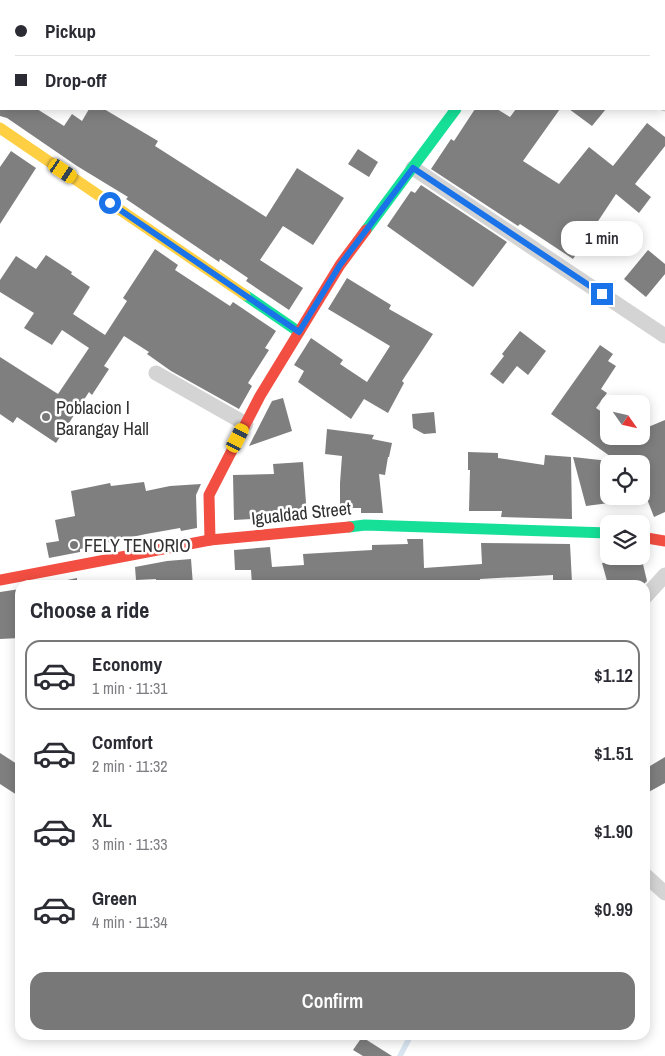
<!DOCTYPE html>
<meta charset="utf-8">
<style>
:root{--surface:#fff;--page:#f2f2f3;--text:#2b2b33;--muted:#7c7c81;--line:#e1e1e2;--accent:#787878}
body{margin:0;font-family:"Archivo Narrow",sans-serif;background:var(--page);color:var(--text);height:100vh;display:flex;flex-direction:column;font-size:19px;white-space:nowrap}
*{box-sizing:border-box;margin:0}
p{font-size:16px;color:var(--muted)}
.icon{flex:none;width:28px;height:28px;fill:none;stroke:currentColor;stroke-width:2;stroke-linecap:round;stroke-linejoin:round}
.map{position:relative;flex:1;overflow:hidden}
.panel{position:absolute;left:15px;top:580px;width:635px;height:460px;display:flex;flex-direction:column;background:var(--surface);border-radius:15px;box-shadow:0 2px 12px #0003}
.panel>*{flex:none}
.banner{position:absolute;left:0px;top:0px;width:665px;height:110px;box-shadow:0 2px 12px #0003;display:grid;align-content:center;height:110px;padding:0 15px;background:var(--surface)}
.needle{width:32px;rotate:124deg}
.tools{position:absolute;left:600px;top:395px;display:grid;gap:10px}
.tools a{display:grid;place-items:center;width:50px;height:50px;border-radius:10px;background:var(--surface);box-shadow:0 2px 12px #0003;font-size:25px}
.end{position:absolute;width:22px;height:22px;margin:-11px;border:6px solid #1a73e8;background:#fff;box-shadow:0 0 0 2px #fff}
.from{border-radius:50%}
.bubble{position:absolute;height:35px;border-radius:15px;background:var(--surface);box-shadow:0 2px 12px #0003;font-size:16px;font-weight:600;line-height:35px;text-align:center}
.car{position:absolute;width:15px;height:30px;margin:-15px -8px;border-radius:6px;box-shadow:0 0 4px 1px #0007;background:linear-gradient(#f5c518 24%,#345 0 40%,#f5c518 0 76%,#345 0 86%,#f5c518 0)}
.banner b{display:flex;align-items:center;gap:18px;height:48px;font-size:19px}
.banner b+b{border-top:1px solid var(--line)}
.banner i{width:12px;height:12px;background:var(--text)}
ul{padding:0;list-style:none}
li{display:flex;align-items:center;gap:15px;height:70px;margin:0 10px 8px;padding:0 5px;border:2px solid transparent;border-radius:15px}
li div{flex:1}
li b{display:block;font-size:19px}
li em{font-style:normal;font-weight:600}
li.on{border-color:var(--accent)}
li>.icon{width:45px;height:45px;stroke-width:1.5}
h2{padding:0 15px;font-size:22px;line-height:60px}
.cta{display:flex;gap:10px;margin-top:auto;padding:10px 15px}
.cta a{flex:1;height:58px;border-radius:15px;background:var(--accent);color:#fff;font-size:20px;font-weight:600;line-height:58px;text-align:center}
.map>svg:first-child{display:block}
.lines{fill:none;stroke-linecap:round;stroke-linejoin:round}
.stream{stroke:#d9e6f2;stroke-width:5.5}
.building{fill:#7f7f7f}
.street{stroke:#d4d4d4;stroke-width:15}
.fast{stroke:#16e098;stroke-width:11}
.slow{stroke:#ffcf43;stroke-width:11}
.jam{stroke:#f24e42;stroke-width:11}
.route{stroke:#1a73e8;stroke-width:6}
.poi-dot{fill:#787878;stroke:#fff;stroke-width:2}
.labels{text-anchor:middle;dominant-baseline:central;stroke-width:5;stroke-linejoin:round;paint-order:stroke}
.poi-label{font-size:18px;fill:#303030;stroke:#fff;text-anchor:start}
.street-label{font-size:18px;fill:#303030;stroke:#fff}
</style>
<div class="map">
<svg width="665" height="1056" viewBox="0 0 665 1056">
<rect width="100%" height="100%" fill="#fff"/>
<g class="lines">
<polyline class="stream" points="400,1056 411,1035"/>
</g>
<g class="building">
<polygon points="0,109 37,109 64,126 72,114 82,121 89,109 104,109 158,141 155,146 266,217 297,168 344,198 313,245 283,226 260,260 303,288 289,310 246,281 248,278 220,259 219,262 126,199 128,197 77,166 7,118 0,116"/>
<polygon points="475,109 497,109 510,117 516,109 560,109 523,161 559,184 589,147 613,166 647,123 665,137 665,146 635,184 651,197 639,213 616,194 573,259 520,224 518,226 431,169 451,139 454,141"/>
<polygon points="569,109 606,109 592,126"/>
<polygon points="358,149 378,162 369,177 348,164"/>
<polygon points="11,151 36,168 0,224 0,167"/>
<polygon points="421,185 507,242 473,287 387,226 411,191 415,193"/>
<polygon points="155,249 178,265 175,270 230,306 233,302 276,331 265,348 269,350 248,383 252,386 239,409 171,371 147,354 149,352 124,336 104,366 109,369 92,395 89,392 56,443 17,417 13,423 0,414 0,357 58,394 89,348 62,330 52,345 24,328 34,313 0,292 0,280 16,256 36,269 46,255 72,272 71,274 90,287 73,314 105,335 127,301 123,298"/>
<polygon points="648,250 665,264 665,274 646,297 624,279"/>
<polygon points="347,278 391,305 389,309 433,334 402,381 404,383 388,413 364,399 351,419 298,382 304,371 294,365 311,338 343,360 340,364 367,382 390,346 328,309"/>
<polygon points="520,331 546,351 528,375 517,366 503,384 490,374 504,356 502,354"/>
<polygon points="600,345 613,354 608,361 616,366 601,389 607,393 596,408 609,417 609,436 641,436 641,430 665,420 665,512 654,517 647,499 641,500 641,464 621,464 551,414"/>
<polygon points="283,398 292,431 249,446 272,401"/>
<polygon points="434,412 436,433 424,434 413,428 412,414"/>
<polygon points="327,429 374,435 372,439 392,443 389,457 388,457 385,475 379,474 383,513 361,513 361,508 340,508 340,483 342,456 325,454"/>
<polygon points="468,452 498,453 498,458 544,465 545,455 571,457 572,519 501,517 502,511 469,511 470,470 468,470"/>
<polygon points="573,457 609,461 609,503 586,506"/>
<polygon points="303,462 307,516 234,520 233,475 274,474 273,464"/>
<polygon points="144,482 146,491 170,486 201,484 196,495 197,528 181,531 180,528 146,534 95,545 95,546 80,549 80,552 49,558 46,543 59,541 55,520 75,516 71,491 110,483 111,486"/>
<polygon points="407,539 423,539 424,568 482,564 481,543 570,544 572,582 553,582 553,575 480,579 480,585 333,585 333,582 301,583 301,585 252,585 251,570 235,570 234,550 270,547 272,567 304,565 303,554 372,550 372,545 408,544"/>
<polygon points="191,559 193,585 156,585 156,579 136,580 135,567 167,561"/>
<polygon points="642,560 647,581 643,585 602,585 611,581 607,581 602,563"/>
<polygon points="77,578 77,585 53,585 53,583"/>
<polygon points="20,589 20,638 0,639 0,592"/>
<polygon points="0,753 20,766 20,797 0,784"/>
<polygon points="665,757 665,783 645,794 645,769"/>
<polygon points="362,1037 392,1056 363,1056 353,1050"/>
</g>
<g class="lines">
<g class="street">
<polyline points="505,0 507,1"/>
<polyline points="49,1 50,0"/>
<polyline points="536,1 537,0"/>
<polyline points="0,86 1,84"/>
<polyline points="664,103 665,104"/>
<polyline points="413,168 665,336"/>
<polyline points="156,373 246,424"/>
<polyline points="645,597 665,575"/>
<polyline points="645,875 665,893"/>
</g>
<g class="fast">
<polyline points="366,230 456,109"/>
<polyline points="245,295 299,332"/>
<polyline points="349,527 365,525 609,533"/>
</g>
<polyline class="slow" points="0,128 245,295"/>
<g class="jam">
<polyline points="641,537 665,541"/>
<polyline points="210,540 209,495 260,396 340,265 366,230"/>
<polyline points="0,580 210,540 349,527"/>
</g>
</g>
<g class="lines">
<polyline class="route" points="110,203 299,332 340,265 413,168 602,294"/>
</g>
<g class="poi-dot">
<circle cx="46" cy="417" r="5"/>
<circle cx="74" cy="545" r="5"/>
</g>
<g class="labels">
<g class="poi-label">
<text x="56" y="407">Poblacion I<tspan x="56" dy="21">Barangay Hall</tspan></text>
<text x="84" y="545">FELY TENORIO</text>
</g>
<g class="street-label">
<text transform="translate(301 513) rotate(-6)">Igualdad Street</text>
</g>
</g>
</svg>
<div class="tools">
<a><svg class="needle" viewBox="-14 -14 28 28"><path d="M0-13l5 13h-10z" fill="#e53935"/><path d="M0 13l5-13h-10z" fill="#7c7c81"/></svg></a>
<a><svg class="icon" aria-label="locate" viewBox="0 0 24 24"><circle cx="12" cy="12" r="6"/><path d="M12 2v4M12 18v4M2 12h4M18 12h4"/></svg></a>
<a><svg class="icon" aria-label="layers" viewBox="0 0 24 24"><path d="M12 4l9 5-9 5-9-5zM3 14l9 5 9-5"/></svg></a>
</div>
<i class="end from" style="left:110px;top:203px"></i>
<i class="end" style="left:602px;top:294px"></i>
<div class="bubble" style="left:561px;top:221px;width:82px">1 min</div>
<i class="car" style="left:63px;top:171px;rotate:124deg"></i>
<i class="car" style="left:238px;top:438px;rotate:27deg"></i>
<div class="banner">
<b><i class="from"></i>Pickup</b>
<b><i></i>Drop-off</b>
</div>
<section class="panel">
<h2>Choose a ride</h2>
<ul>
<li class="on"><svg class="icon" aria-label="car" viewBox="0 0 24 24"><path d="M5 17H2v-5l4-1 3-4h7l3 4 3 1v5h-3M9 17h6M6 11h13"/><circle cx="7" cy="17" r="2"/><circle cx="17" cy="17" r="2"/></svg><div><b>Economy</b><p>1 min · 11:31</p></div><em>$1.12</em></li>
<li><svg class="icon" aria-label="car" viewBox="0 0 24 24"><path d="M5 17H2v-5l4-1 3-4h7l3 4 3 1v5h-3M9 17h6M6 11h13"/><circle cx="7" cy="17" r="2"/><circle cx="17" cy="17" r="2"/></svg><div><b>Comfort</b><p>2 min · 11:32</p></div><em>$1.51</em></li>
<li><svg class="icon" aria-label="car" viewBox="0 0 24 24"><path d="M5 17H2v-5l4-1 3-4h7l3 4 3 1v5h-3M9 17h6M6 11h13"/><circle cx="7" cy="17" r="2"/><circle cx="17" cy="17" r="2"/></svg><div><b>XL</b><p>3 min · 11:33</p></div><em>$1.90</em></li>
<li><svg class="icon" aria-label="car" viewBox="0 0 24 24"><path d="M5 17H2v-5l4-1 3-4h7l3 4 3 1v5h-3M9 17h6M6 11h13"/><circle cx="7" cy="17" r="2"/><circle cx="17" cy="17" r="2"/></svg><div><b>Green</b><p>4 min · 11:34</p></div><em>$0.99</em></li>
</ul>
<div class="cta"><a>Confirm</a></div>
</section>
</div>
